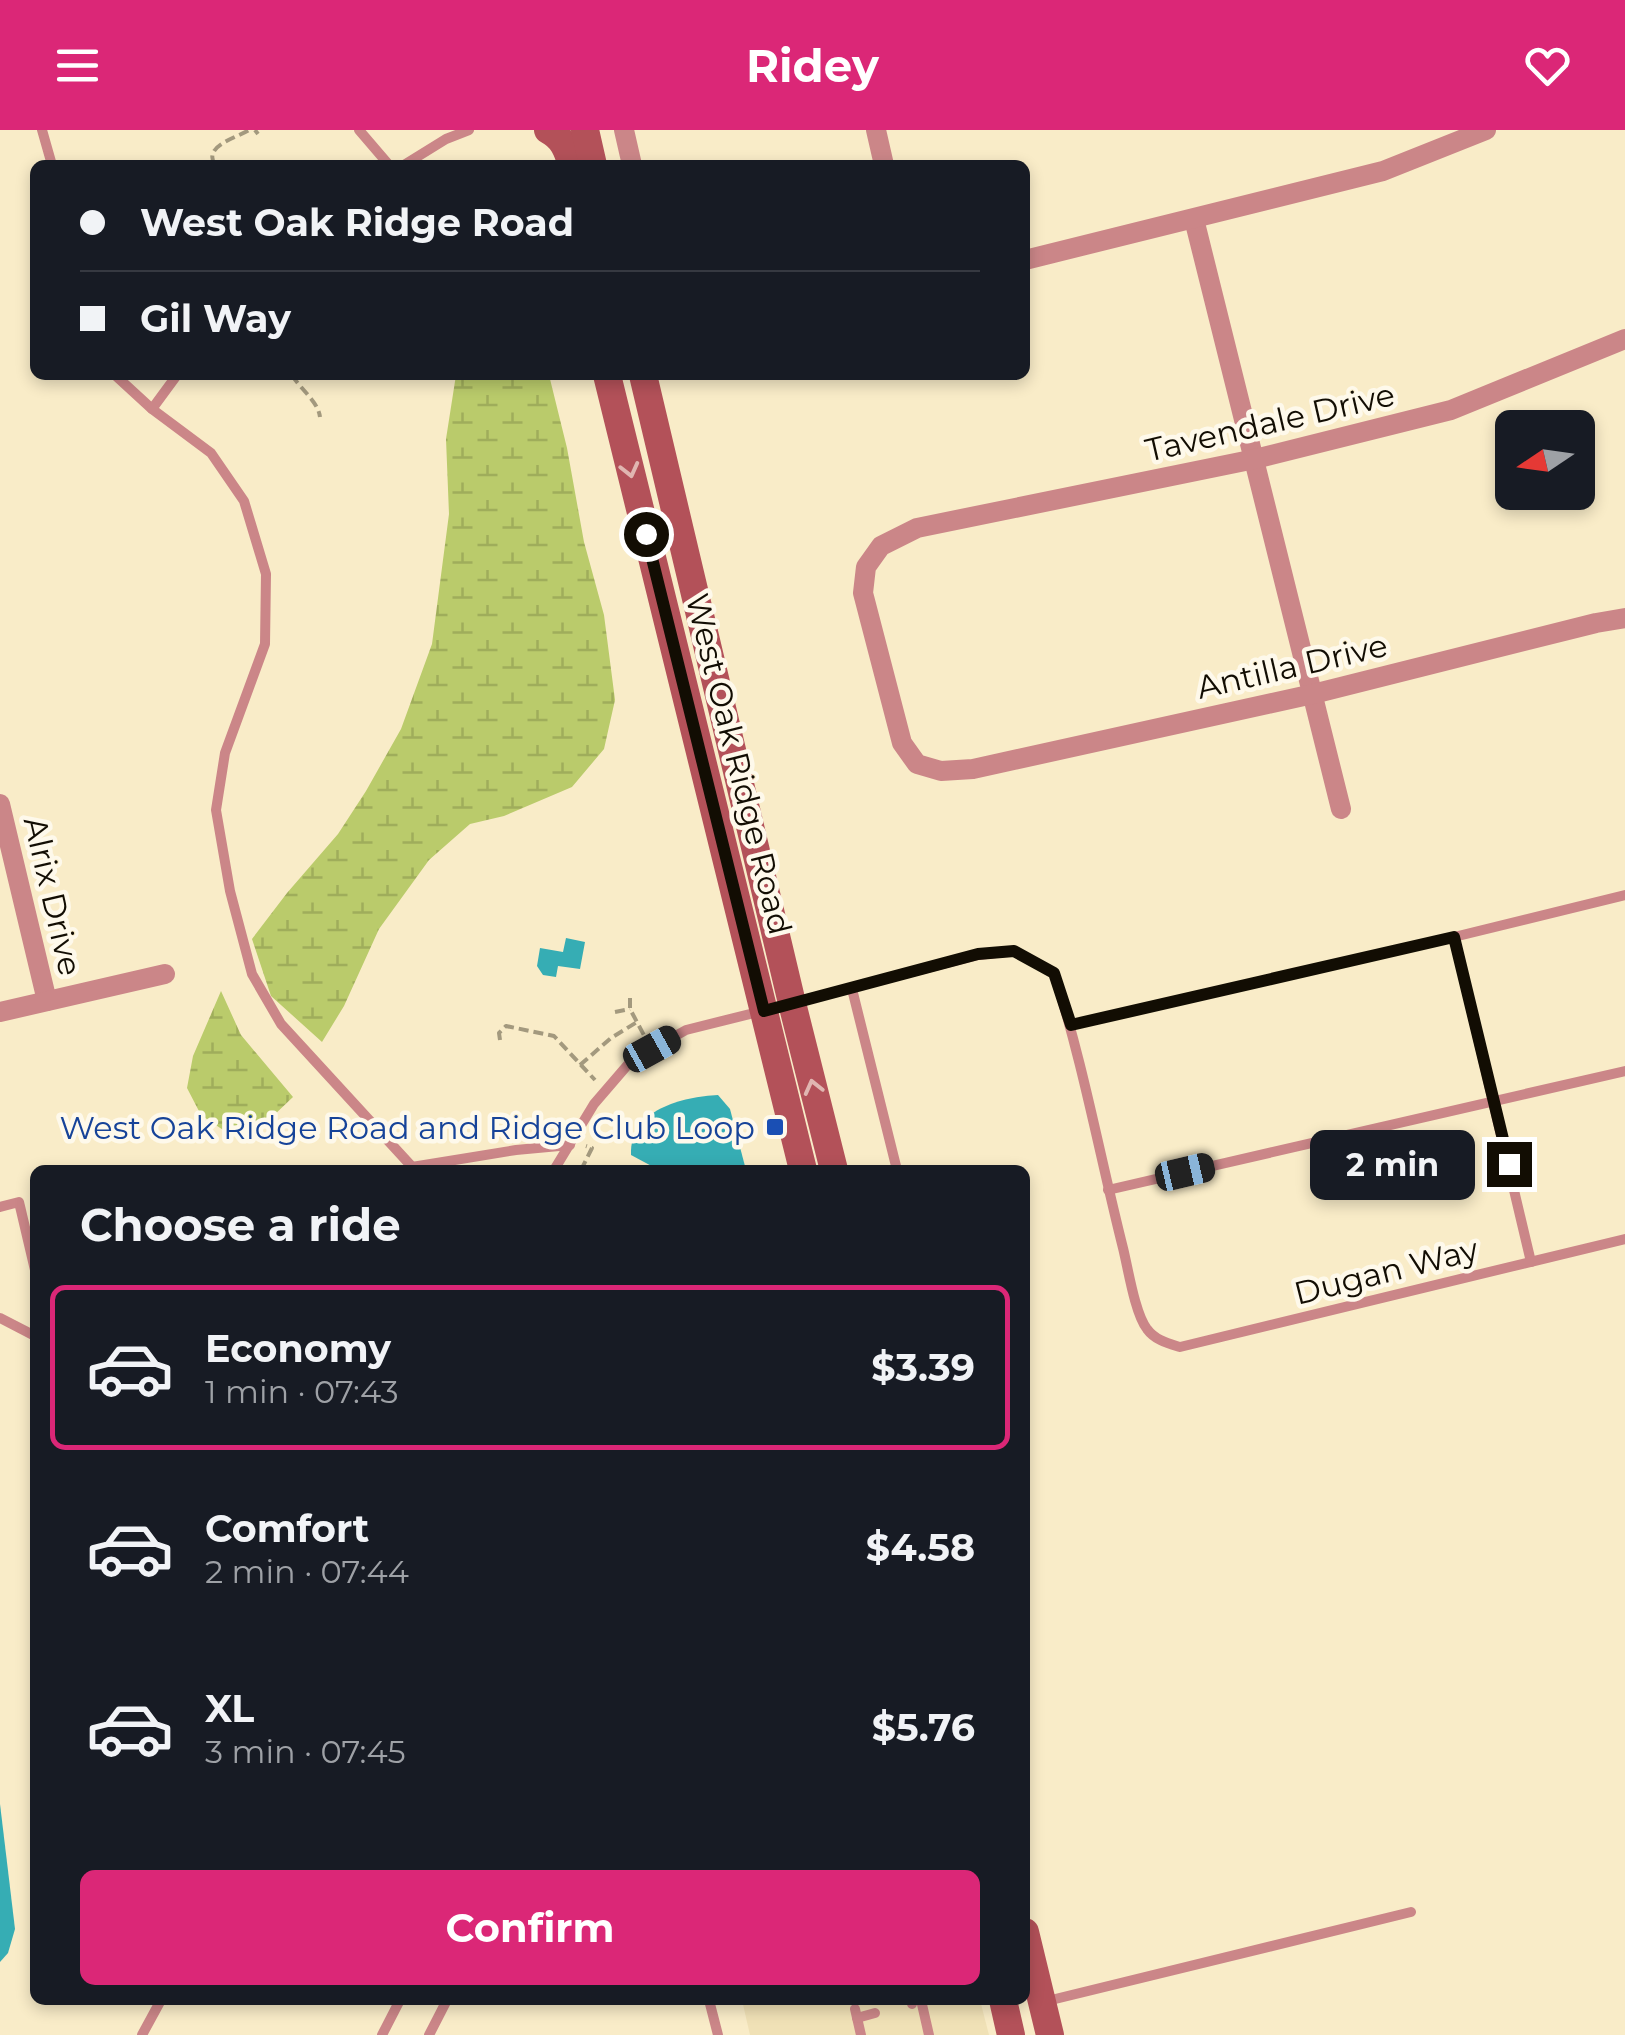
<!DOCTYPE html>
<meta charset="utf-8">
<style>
:root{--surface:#171b24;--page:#20242c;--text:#f1f3f6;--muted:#9ea1a6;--line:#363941;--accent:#db2777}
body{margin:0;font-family:Montserrat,sans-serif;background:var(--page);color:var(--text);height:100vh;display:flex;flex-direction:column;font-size:38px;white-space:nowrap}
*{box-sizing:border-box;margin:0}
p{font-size:32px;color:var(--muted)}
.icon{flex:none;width:55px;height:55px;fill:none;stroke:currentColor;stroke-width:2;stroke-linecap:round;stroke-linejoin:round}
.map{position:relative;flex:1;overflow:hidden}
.panel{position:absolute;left:30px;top:1035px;width:1000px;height:840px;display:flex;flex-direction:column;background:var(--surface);border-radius:15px;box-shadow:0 5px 15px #0003}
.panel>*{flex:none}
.hud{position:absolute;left:30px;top:30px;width:1000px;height:220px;border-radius:15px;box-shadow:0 5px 15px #0003;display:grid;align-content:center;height:220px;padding:0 50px;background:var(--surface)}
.needle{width:65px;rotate:257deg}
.fabs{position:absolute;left:1495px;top:280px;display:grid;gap:20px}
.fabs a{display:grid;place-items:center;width:100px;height:100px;border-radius:15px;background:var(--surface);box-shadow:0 5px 15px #0003;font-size:50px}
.end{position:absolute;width:45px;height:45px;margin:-22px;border:12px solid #120d03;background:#fff;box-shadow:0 0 0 5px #fff}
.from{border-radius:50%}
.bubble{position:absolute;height:70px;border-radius:15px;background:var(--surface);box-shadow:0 5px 15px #0003;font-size:32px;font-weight:700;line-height:70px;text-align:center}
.car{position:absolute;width:30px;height:60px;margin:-30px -15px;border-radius:12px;box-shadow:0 0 8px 2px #0007;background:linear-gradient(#222 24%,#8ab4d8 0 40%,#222 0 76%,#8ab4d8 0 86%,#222 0)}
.hud b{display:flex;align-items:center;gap:35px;height:95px;font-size:38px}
.hud b+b{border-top:2px solid var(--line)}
.hud i{width:25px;height:25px;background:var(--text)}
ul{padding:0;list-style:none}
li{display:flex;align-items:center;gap:30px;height:165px;margin:0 20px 15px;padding:0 30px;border:5px solid transparent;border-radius:15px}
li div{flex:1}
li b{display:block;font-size:38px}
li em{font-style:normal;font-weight:700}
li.current{border-color:var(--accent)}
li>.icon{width:90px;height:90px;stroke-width:1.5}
h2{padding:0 50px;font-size:45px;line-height:120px}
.action{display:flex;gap:20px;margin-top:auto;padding:20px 50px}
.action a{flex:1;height:115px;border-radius:15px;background:var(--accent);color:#fff;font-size:40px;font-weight:700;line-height:115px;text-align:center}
header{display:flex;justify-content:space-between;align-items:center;height:130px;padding:0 50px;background:var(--accent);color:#fff;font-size:45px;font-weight:700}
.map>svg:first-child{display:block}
.built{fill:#f0e1b6}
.wetland{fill:url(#wetland-marsh)}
.water{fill:#36adb4}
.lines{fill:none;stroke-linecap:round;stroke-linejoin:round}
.path{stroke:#a3997e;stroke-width:4;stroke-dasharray:10 5;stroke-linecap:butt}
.lane{stroke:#cb8688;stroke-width:10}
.street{stroke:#cb8688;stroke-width:20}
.secondary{stroke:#b35159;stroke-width:28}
.oneway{stroke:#e0b6b1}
.route{stroke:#120d03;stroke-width:12}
.transit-dot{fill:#1a4fb4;stroke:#fef9eb;stroke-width:4}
.labels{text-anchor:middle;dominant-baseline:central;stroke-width:9;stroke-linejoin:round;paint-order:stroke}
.street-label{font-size:32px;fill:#120d03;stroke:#fef9eb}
.transit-label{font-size:32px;fill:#164399;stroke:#fef9eb;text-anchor:end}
</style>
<header><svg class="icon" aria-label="menu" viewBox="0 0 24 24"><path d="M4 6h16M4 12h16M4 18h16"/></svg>Ridey<svg class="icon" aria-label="heart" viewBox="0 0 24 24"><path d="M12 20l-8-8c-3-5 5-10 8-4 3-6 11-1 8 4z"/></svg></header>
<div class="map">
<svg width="1625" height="1905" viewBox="0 0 1625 1905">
<defs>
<pattern id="wetland-marsh" width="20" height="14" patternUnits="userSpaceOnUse" patternTransform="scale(2.5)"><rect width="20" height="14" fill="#bacb6b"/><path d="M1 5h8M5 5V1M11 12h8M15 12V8" fill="none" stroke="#9fad5b"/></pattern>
</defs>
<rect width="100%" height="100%" fill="#f9ecc8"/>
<polygon class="built" points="742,1870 980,1870 989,1905 750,1905"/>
<g class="wetland">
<polygon points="456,245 549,245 567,318 584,412 604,485 615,570 604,619 572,657 504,686 470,694 429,730 379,799 344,876 322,912 271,866 252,809 287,763 338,704 366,661 401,599 432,514 449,384 446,309"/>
<polygon points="221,861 241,905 293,967 250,1008 229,1004 201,985 187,958 193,926"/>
</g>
<g class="water">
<polygon points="566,808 585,812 580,839 558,836 556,847 543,845 537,836 540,818 563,822"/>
<path d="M718,965L730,979L746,1040H659L631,1025C629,979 683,967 718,965Z"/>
<polygon points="0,1674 15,1799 8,1823 0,1832"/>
</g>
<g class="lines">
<g class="path">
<polyline points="255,0 258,4"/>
<path d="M215,35C203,16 234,9 249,0"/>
<path d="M292,245C300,259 318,271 320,287"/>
<polyline points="630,868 630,879 646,909"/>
<polyline points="615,882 630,879"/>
<polyline points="500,910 499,903 506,896 554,906 595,950"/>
<polyline points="580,935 611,908 637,892"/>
<polyline points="581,1040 592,1018 586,1016"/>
</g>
<g class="lane">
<polyline points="42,0 52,35"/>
<polyline points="359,0 389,35"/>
<polyline points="404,35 446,9 469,0"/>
<polyline points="115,245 152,279 211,323 244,371 266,444 265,514 225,623 216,680 230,761 252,844 281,894 415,1040"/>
<polyline points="152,279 177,245"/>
<polyline points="1454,807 1531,1132"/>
<polyline points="852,859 897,1040"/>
<path d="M792,873L978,825L1014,821L1054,843C1083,933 1100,1027 1123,1118C1128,1138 1135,1184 1147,1199C1155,1210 1167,1213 1180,1217L1625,1109"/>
<polyline points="1071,895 1454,807 1625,765"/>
<polyline points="412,1037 516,1020 570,1015"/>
<polyline points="554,1040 594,974 631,931 686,900 762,881"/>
<polyline points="1108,1060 1625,941"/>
<polyline points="0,1077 19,1072 35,1140"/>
<polyline points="0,1188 35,1206"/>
<polyline points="709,1870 718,1905"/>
<polyline points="921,1870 929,1905"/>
<polyline points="1043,1872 1411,1782"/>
<polyline points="912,1874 913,1870"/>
<polyline points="855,1879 861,1905"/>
<polyline points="857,1888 875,1883"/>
<polyline points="142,1905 161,1870"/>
<polyline points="382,1905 400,1870"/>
<polyline points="429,1905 447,1870"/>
</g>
<g class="street">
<polyline points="624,0 632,35"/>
<polyline points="876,0 884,35"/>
<polyline points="1194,89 1341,679"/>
<polyline points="1025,130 1383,41 1486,0"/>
<polyline points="1625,209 1451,280 1255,329 917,398 881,416 866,437 863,463 902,613 917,634 941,641 973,639 1313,564 1596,493 1625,488"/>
<polyline points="0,674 47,871"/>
<polyline points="0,882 165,844"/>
</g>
<g class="secondary">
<path d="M548,0C563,8 567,19 572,35"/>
<polyline points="585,0 593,35"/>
<polyline points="607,245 803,1040"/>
<polyline points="643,245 792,873 834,1040"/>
<polyline points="1025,1802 1050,1905"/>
<polyline points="1003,1870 1011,1905"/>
</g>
</g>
<defs><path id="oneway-chevron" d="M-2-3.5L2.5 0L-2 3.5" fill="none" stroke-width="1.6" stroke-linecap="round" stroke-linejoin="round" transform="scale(2.5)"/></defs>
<g class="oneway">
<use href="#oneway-chevron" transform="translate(630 340) rotate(76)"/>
<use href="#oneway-chevron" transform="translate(813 957) rotate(-104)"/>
</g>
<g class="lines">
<polyline class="route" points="646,404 764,881 978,824 1014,821 1054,843 1071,895 1454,807 1509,1034"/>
</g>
<rect class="transit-dot" x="765" y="987" width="20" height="20" rx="5"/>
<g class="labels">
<g class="street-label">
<text transform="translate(1270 292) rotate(-13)">Tavendale Drive</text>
<text transform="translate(1292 536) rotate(-13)">Antilla Drive</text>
<text transform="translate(739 634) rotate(76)">West Oak Ridge Road</text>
<text transform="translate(53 766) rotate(77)">Alrix Drive</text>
<text transform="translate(1386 1141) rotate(-14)">Dugan Way</text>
</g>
<g class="transit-label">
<text x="755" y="997">West Oak Ridge Road and Ridge Club Loop</text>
</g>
</g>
</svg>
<div class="fabs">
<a><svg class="needle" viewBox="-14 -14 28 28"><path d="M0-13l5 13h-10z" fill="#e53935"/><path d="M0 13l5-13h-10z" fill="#9ea1a6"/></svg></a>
</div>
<i class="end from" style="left:646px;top:404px"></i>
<i class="end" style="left:1509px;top:1034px"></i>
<div class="bubble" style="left:1310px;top:1000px;width:165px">2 min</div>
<i class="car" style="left:652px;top:919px;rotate:61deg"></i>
<i class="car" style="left:1185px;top:1042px;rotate:77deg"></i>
<div class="hud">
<b><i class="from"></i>West Oak Ridge Road</b>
<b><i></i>Gil Way</b>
</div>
<section class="panel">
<h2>Choose a ride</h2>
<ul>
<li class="current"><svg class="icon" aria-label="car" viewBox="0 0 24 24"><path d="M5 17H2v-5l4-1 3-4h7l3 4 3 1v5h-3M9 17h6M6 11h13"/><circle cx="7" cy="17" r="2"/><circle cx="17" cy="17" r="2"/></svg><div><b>Economy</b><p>1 min · 07:43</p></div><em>$3.39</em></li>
<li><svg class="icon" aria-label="car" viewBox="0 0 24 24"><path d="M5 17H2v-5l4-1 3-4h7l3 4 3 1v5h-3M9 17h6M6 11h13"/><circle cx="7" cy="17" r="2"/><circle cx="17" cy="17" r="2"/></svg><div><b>Comfort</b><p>2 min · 07:44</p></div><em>$4.58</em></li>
<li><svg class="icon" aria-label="car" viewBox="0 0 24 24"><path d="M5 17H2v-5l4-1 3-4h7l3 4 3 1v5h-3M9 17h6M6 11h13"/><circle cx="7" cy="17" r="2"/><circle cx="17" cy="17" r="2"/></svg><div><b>XL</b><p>3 min · 07:45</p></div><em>$5.76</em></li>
</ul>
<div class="action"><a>Confirm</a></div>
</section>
</div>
